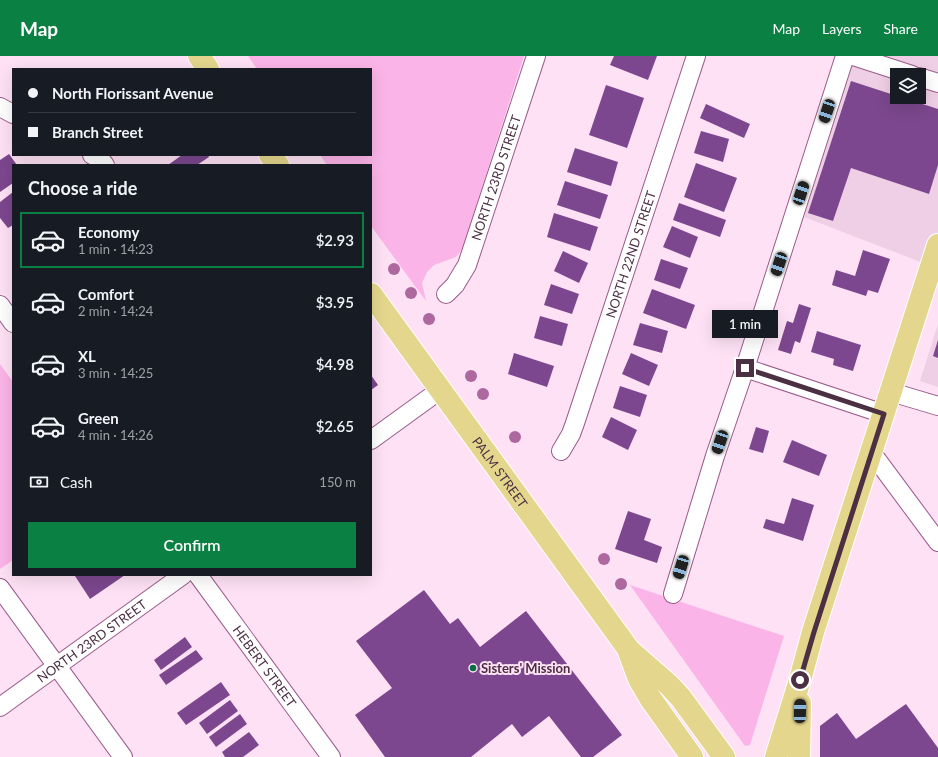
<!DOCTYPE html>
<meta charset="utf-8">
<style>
:root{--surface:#171b24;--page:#20242c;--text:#f1f3f6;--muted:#9ea1a6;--line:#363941;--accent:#0b8043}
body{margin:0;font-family:Lato,sans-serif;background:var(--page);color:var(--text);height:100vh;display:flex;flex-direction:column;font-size:15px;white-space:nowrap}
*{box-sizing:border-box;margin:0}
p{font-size:13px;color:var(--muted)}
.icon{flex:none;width:22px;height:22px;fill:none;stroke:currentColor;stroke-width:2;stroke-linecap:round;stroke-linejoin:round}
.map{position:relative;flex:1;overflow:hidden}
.panel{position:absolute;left:12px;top:108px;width:360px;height:412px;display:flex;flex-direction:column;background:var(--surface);border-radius:0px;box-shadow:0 4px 16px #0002}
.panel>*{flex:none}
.guide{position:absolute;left:12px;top:12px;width:360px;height:88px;border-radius:0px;box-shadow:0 4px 16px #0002;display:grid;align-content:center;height:88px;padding:0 16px;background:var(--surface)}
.tools{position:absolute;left:890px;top:12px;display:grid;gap:8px}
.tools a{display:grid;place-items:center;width:36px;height:36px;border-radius:0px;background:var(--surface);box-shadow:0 4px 16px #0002;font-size:20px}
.end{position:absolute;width:18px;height:18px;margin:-9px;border:5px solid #4b2f43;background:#fff;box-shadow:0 0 0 2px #fff}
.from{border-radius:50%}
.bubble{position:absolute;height:28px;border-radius:0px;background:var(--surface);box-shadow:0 4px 16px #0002;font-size:13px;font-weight:600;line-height:28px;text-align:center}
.car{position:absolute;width:12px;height:24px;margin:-12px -6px;border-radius:5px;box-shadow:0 0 3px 1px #0007;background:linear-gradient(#222 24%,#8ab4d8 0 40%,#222 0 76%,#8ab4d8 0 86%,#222 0)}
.guide b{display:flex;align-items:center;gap:14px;height:38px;font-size:15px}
.guide b+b{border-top:1px solid var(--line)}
.guide i{width:10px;height:10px;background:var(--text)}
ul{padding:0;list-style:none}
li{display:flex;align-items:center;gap:12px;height:56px;margin:0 8px 6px;padding:0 8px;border:2px solid transparent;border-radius:0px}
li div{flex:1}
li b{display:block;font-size:15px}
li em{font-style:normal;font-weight:600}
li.selected{border-color:var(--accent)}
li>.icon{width:36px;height:36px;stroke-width:1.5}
h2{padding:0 16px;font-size:18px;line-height:48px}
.pay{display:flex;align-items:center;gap:10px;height:44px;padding:0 16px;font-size:15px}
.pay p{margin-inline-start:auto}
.action{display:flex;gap:8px;margin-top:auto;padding:8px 16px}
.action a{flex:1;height:46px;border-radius:0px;background:var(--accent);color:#fff;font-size:16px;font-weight:600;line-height:46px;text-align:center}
header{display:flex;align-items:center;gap:24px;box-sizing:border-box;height:56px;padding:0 20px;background:var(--accent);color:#fff}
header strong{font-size:19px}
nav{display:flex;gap:22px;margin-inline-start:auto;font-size:14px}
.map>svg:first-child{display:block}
.built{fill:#efcfe5;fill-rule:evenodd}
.green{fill:#fbb4e7}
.building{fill:#7c478e}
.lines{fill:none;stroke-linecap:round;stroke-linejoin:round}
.minor-casing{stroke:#9b5b8a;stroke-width:20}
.major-casing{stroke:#fff;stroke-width:24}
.minor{stroke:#fff;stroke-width:18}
.major{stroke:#e5d68d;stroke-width:22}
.tree{fill:#ad68a0}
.route{stroke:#4b2f43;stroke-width:5}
.poi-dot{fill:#0b6d42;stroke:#fee1f5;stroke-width:1.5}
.labels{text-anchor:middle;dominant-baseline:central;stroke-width:4;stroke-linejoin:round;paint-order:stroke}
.street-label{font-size:13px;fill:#4b2f43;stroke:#fee1f5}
.poi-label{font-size:13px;font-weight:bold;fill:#4b2f43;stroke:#fee1f5;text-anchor:start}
</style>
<header>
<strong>Map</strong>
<nav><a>Map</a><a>Layers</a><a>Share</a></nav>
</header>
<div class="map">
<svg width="938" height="701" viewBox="0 0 938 701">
<rect width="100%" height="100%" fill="#fee1f5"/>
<g class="built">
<path d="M855,0H938V215L931,210L804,161ZM897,19H919V41H897Z"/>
<polygon points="938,268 938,331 920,325"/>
</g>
<g class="green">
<polygon points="248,0 524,0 462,194 456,201 434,209 427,216 422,227 426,245 371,170 371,109 327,109 320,99 371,99 371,13 257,13"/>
<polygon points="0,308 13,326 13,504 0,513"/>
<polygon points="630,529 784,580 750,689 745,690"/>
</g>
<g class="building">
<polygon points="614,0 657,0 648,24 610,9"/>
<polygon points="851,25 897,40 897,41 901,41 938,53 938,109 929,138 851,112 833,165 808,157"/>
<polygon points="606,29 644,42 627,92 589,79"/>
<polygon points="706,48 750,68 744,82 700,62"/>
<polygon points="701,75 729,83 723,106 694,97"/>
<polygon points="575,92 618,106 611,130 567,116"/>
<polygon points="9,98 17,109 13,109 13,127 0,136 0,104"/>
<polygon points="182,99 208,99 209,101 197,109 168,109"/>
<polygon points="696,107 737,122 724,156 684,141"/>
<polygon points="565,125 608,139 600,163 557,149"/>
<polygon points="13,136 13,169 8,172 0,162 0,146"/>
<polygon points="679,147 726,164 720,181 673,164"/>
<polygon points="554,157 598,171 590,195 547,181"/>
<polygon points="672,170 698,181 690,202 663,191"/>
<polygon points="863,194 890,203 878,237 868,234 866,240 832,229 836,214 855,220"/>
<polygon points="563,195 588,207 579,227 554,215"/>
<polygon points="661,203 688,212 680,233 654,224"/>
<polygon points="551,228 579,238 572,258 544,249"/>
<polygon points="652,233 695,249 686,273 643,257"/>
<polygon points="799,248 811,252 800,287 795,285 791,298 778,294 787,265 793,267"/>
<polygon points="540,260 568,268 562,290 534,282"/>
<polygon points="640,267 668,275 662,297 633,289"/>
<polygon points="817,275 861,289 853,315 833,309 834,303 811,296"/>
<polygon points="938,284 938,302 933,300"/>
<polygon points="514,297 554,310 547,331 508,318"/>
<polygon points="631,297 658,309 649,330 622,318"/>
<polygon points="371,319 378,329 371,334"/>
<polygon points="620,330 647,339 640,361 613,352"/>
<polygon points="611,361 637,374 628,394 602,381"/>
<polygon points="756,371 769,375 763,397 749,393"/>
<polygon points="792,384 827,399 819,420 783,406"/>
<polygon points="792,442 814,449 803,485 763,472 766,463 784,468"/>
<polygon points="628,455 651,463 644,484 662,491 657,507 615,493"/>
<polygon points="77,519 125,519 90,543 75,520"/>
<polygon points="424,534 450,568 458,562 480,591 526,555 622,679 593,701 581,701 549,660 522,681 512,668 471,701 385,701 355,659 392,632 356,585"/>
<polygon points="185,581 192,591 161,614 154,604"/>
<polygon points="196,594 203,603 166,629 159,619"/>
<polygon points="221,626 230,639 186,669 177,657"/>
<polygon points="230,644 238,655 207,678 199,667"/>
<polygon points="906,648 938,692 938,701 820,701 820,670 837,657 856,683"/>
<polygon points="240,658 247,668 216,691 209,681"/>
<polygon points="249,676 259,689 243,701 225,701 222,696"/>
</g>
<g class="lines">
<g class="minor-casing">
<g id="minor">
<polyline points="853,0 912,19"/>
<polyline points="919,21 938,27"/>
<polyline points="0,51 13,58"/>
<polyline points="92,99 101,104 105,109"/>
<path id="s1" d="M446,238L455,229L467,209L536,0"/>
<polyline points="0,249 13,267"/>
<polyline points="745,312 884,358"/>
<polyline points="891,336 938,350"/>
<polyline points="371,384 440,334"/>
<path id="s2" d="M561,395L571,378L575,367L696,0"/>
<polyline points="872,397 938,486"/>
<path id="s3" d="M198,519L331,701"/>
<polyline points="0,532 123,701"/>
<polyline points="673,538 715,400 745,312 845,0"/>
<path id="s4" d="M0,651L183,519"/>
</g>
</g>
<g class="major-casing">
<g id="major">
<polyline points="199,0 208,13"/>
<polyline points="270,99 278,109"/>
<path id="s5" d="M371,238L629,594L669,629L681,642L724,701"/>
<polyline points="629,596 639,623 650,642 692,701"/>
<polyline points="776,701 800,624 813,576 938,189"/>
<polyline points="799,701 800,647"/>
</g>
</g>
<use href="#minor" class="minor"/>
<use href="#major" class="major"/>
</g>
<g class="tree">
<circle cx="394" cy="213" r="6"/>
<circle cx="411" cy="237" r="6"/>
<circle cx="429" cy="263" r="6"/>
<circle cx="471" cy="320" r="6"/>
<circle cx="483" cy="338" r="6"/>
<circle cx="515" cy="381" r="6"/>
<circle cx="604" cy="503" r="6"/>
<circle cx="621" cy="528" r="6"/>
</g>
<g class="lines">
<polyline class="route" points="745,312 884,358 814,576 800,624"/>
</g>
<circle class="poi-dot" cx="473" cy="612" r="4"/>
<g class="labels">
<g class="street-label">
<text stroke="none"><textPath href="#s1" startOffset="128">NORTH 23RD STREET</textPath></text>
<text stroke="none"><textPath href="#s2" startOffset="209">NORTH 22ND STREET</textPath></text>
<text stroke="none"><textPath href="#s5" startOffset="220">PALM STREET</textPath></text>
<text stroke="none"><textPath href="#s4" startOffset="113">NORTH 23RD STREET</textPath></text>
<text stroke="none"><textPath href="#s3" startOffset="113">HEBERT STREET</textPath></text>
</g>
<g class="poi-label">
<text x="481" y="612">Sisters' Mission</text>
</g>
</g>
</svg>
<div class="tools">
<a><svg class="icon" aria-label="layers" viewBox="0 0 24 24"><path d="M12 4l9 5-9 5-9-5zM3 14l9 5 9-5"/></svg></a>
</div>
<i class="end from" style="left:800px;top:624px"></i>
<i class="end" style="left:745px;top:312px"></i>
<div class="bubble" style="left:712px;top:254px;width:66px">1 min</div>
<i class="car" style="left:827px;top:55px;rotate:198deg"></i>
<i class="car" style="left:801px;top:137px;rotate:18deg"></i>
<i class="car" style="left:779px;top:208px;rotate:198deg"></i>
<i class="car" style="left:720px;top:386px;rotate:199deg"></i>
<i class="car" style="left:681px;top:511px;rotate:197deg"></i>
<i class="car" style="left:800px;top:655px;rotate:1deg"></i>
<div class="guide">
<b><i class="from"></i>North Florissant Avenue</b>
<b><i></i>Branch Street</b>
</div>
<section class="panel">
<h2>Choose a ride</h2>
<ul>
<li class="selected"><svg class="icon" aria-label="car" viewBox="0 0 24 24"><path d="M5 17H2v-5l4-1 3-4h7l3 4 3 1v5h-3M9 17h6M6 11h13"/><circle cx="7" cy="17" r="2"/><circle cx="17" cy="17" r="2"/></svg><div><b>Economy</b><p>1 min · 14:23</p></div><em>$2.93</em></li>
<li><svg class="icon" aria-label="car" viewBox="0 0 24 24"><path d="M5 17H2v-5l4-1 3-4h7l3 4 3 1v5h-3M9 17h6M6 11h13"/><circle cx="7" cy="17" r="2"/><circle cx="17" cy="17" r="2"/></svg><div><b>Comfort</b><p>2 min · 14:24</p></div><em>$3.95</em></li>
<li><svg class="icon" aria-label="car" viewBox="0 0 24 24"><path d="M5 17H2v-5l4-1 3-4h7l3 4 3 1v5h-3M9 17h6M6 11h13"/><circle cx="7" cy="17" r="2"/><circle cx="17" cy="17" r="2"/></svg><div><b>XL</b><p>3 min · 14:25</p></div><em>$4.98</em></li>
<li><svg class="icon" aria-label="car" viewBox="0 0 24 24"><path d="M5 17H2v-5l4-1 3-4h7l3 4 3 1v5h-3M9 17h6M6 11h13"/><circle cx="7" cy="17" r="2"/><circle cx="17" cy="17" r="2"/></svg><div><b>Green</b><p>4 min · 14:26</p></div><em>$2.65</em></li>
</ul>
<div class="pay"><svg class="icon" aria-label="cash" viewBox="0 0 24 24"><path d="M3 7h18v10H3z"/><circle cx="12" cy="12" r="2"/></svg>Cash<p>150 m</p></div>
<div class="action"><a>Confirm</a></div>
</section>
</div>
